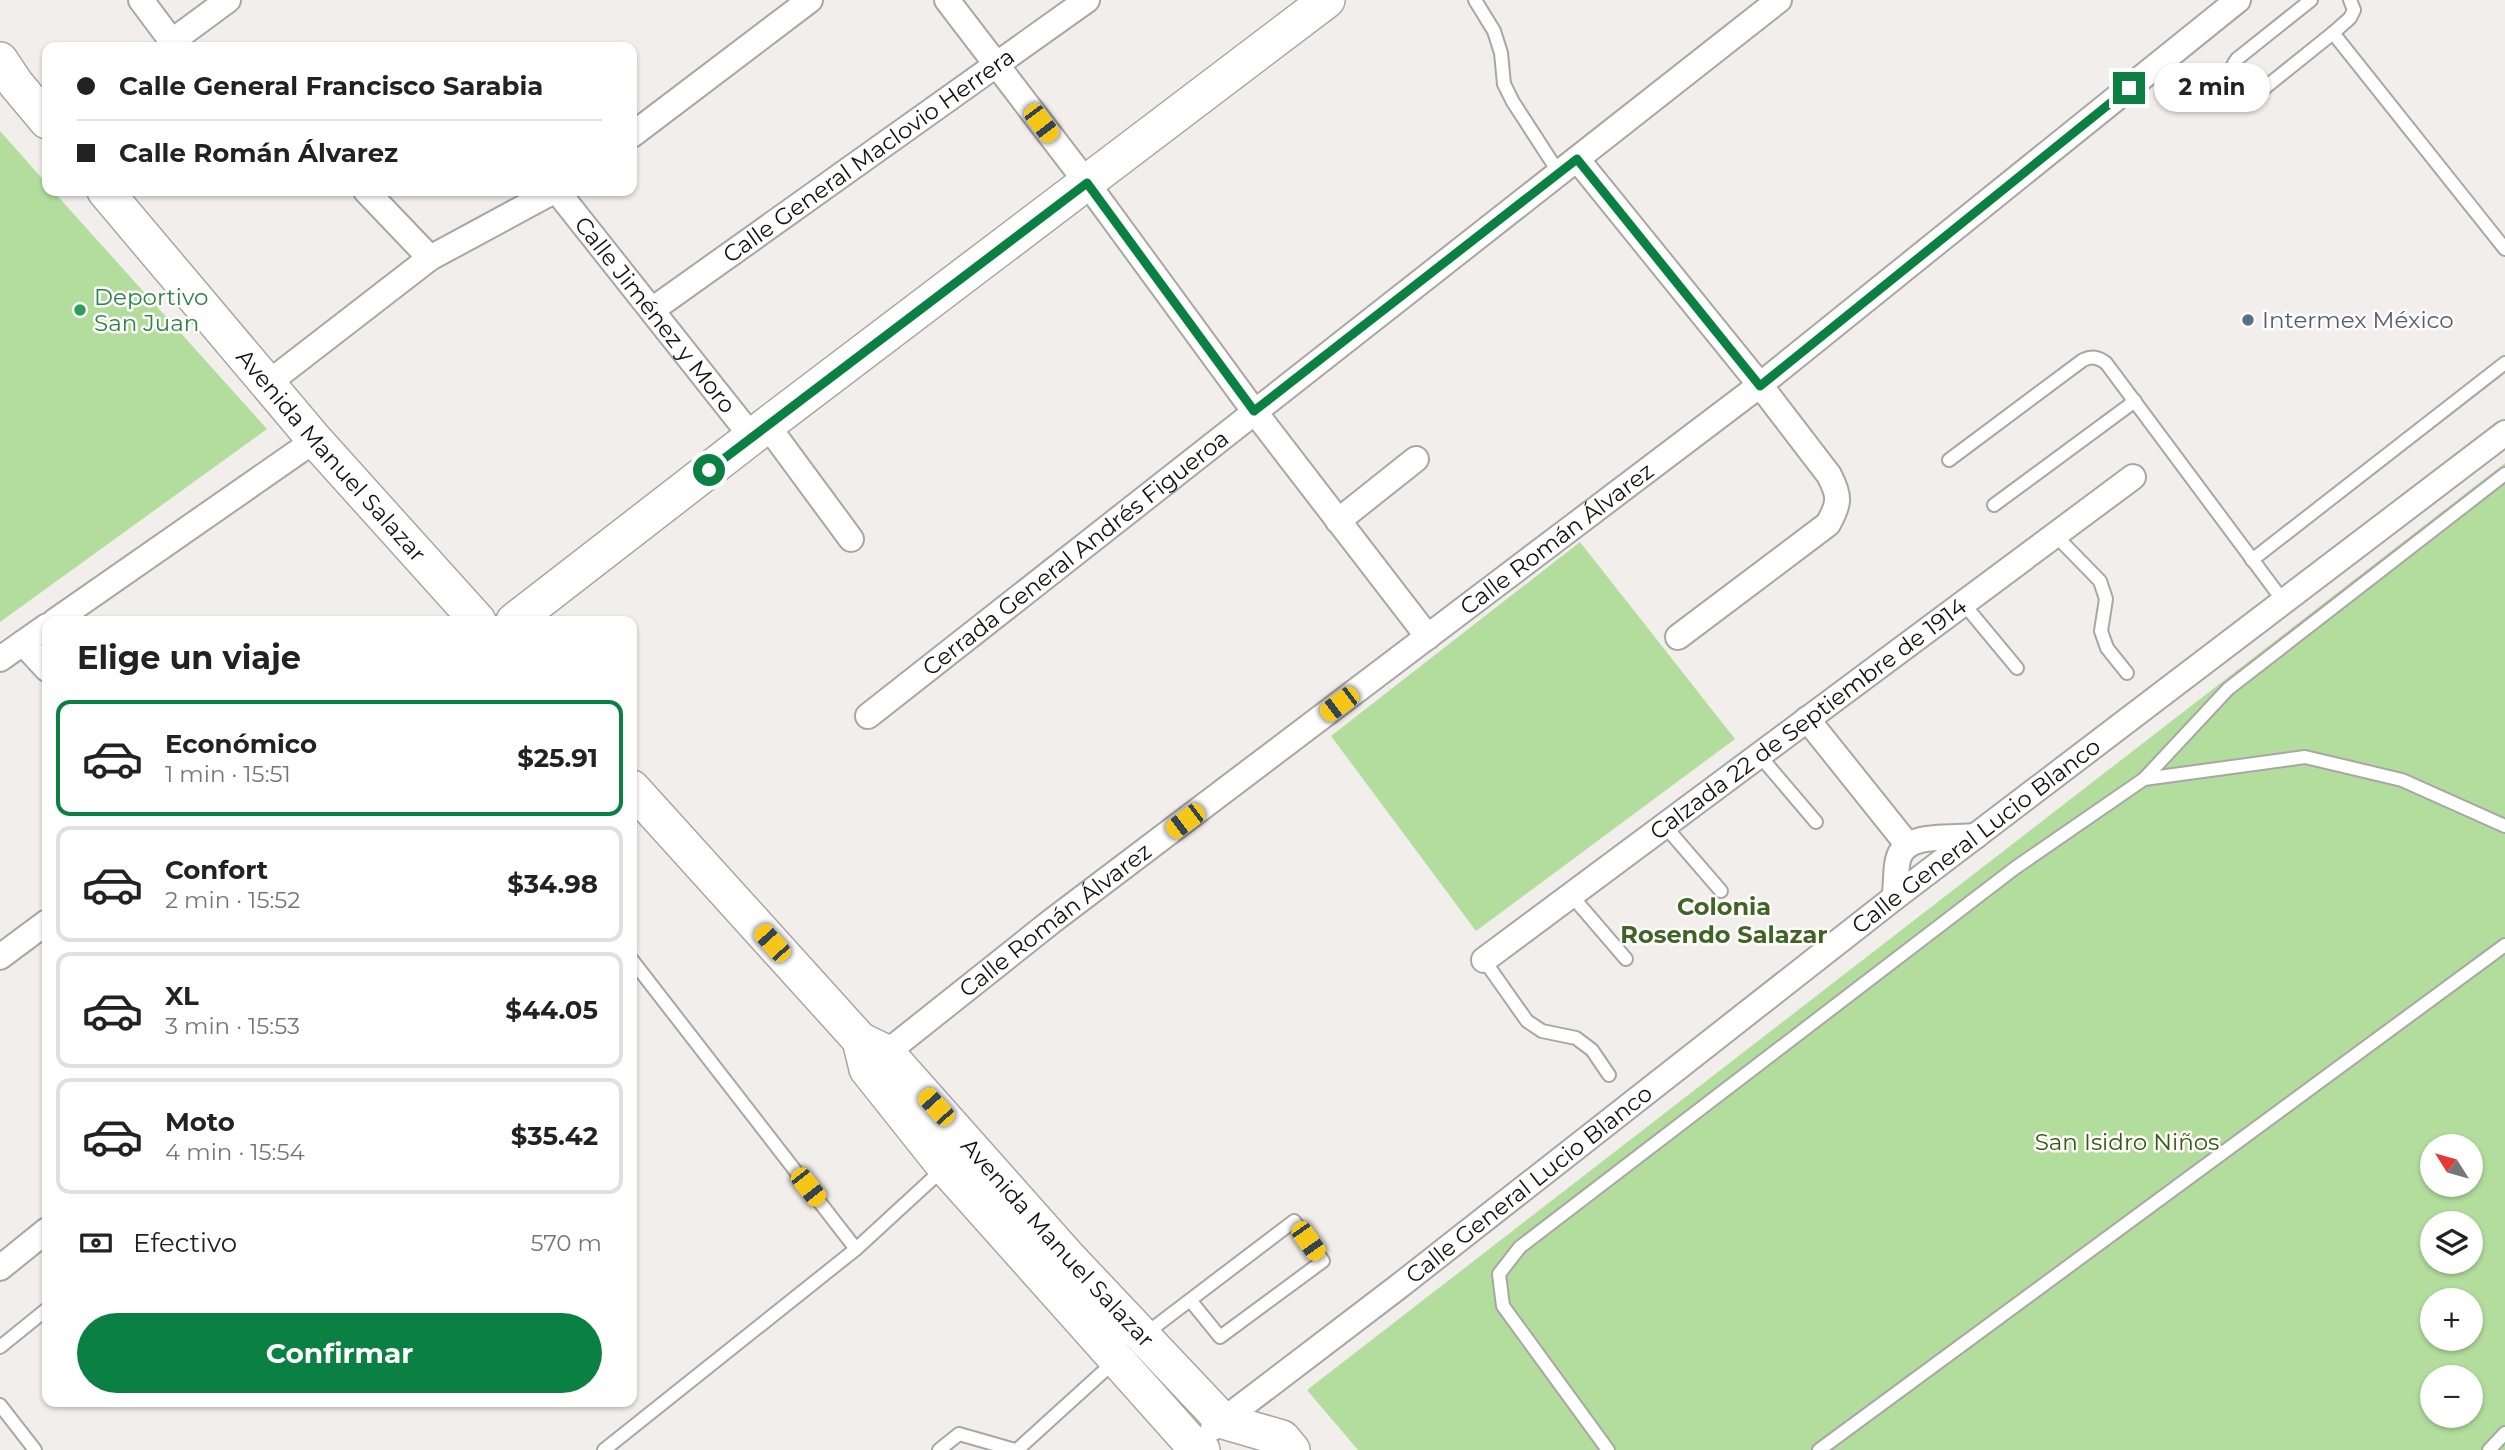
<!DOCTYPE html>
<html lang="es">
<meta charset="utf-8">
<style>
:root{--surface:#fff;--page:#f2f2f2;--text:#222;--muted:#767676;--line:#e0e0e0;--accent:#0b8043}
body{margin:0;font-family:Montserrat,sans-serif;background:var(--page);color:var(--text);height:100vh;display:flex;flex-direction:column;font-size:26px;white-space:nowrap}
*{box-sizing:border-box;margin:0}
p{font-size:23px;color:var(--muted)}
.icon{flex:none;width:38px;height:38px;fill:none;stroke:currentColor;stroke-width:2;stroke-linecap:round;stroke-linejoin:round}
.map{position:relative;flex:1;overflow:hidden}
.side{position:absolute;left:42px;top:616px;width:595px;height:791px;display:flex;flex-direction:column;background:var(--surface);border-radius:14px;box-shadow:0 2px 5px #0004}
.side>*{flex:none}
.top-card{position:absolute;left:42px;top:42px;width:595px;height:154px;border-radius:14px;box-shadow:0 2px 5px #0004;display:grid;align-content:center;height:154px;padding:0 35px;background:var(--surface)}
.needle{width:46px;rotate:307deg}
.tools{position:absolute;left:2420px;top:1134px;display:grid;gap:14px}
.tools a{display:grid;place-items:center;width:63px;height:63px;border-radius:50%;background:var(--surface);box-shadow:0 2px 5px #0004;font-size:35px}
.end{position:absolute;width:32px;height:32px;margin:-16px;border:9px solid #0b8043;background:#fff;box-shadow:0 0 0 4px #fff}
.from{border-radius:50%}
.bubble{position:absolute;height:49px;border-radius:24px;background:var(--surface);box-shadow:0 2px 5px #0004;font-size:23px;font-weight:700;line-height:49px;text-align:center}
.car{position:absolute;width:21px;height:42px;margin:-21px -10px;border-radius:9px;box-shadow:0 0 5px 2px #0007;background:linear-gradient(#f5c518 24%,#345 0 40%,#f5c518 0 76%,#345 0 86%,#f5c518 0)}
.top-card b{display:flex;align-items:center;gap:24px;height:66px;font-size:26px}
.top-card b+b{border-top:2px solid var(--line)}
.top-card i{width:18px;height:18px;background:var(--text)}
ul{padding:0;list-style:none}
li{display:flex;align-items:center;gap:21px;height:116px;margin:0 14px 10px;padding:0 21px;border:4px solid var(--line);border-radius:14px}
li div{flex:1}
li b{display:block;font-size:26px}
li em{font-style:normal;font-weight:700}
li.current{border-color:var(--accent)}
li>.icon{width:63px;height:63px;stroke-width:1.5}
h2{padding:0 35px;font-size:32px;line-height:84px}
.pay{display:flex;align-items:center;gap:18px;height:77px;padding:0 35px;font-size:26px}
.pay p{margin-inline-start:auto}
.primary-button{display:flex;gap:14px;margin-top:auto;padding:14px 35px}
.primary-button a{flex:1;height:80px;border-radius:42px;background:var(--accent);color:#fff;font-size:28px;font-weight:700;line-height:80px;text-align:center}
.map>svg:first-child{display:block}
.green{fill:#b2dd9d;fill-rule:evenodd}
.lines{fill:none;stroke-linecap:round;stroke-linejoin:round}
.lane-casing{stroke:#a9a6a4;stroke-width:16}
.street-casing{stroke:#a9a6a4;stroke-width:28}
.secondary-casing{stroke:#a9a6a4;stroke-width:38}
.lane{stroke:#fff;stroke-width:12}
.street{stroke:#fff;stroke-width:24}
.secondary{stroke:#fff;stroke-width:35}
.route{stroke:#0b8043;stroke-width:9}
.leisure-dot{fill:#2e9e5b;stroke:#fffcf9;stroke-width:2.5}
.service-dot{fill:#5c6f8a;stroke:#fffcf9;stroke-width:2.5}
.labels{text-anchor:middle;dominant-baseline:central;stroke-width:5;stroke-linejoin:round;paint-order:stroke}
.street-label{font-size:23px;fill:#131211;stroke:#fffcf9}
.leisure-label{font-size:23px;fill:#27864d;stroke:#fffcf9;text-anchor:start}
.service-label{font-size:23px;fill:#4e5e75;stroke:#fffcf9;text-anchor:start}
.park-label{font-size:23px;fill:#305915;stroke:#fffcf9}
.neighbourhood-label{font-size:24px;font-weight:bold;fill:#3e6426;stroke:#fffcf9}
</style>
<div class="map">
<svg width="2505" height="1450" viewBox="0 0 2505 1450">
<rect width="100%" height="100%" fill="#f2eeec"/>
<g class="green">
<polygon points="0,131 47,184 47,191 53,191 267,429 0,622"/>
<path d="M2505,463V1450H1358L1307,1390ZM2432,1146H2471V1185H2432ZM2432,1223H2471V1262H2432ZM2432,1300H2471V1339H2432ZM2432,1377H2471V1416H2432Z"/>
<polygon points="1580,542 1735,739 1476,931 1331,736"/>
</g>
<g class="lines">
<g class="lane-casing">
<g id="lane">
<polyline points="1475,0 1494,31 1501,53 1504,84 1513,102 1559,173"/>
<path d="M2311,0L2237,59C2222,78 2240,99 2262,90L2333,33L2505,249"/>
<polyline points="2333,33 2350,18 2354,10 2350,0"/>
<path d="M1949,460L2083,360C2092,356 2098,357 2106,363L2284,602"/>
<polyline points="1994,505 2135,401"/>
<polyline points="2055,535 2100,581 2106,599 2101,631 2107,648 2127,673"/>
<polyline points="2252,560 2505,363"/>
<polyline points="1963,603 2017,668"/>
<polyline points="1759,755 1816,822"/>
<polyline points="2144,779 2228,689 2505,474"/>
<polyline points="1664,825 1721,891"/>
<polyline points="1571,895 1626,959"/>
<polyline points="632,960 856,1249"/>
<polyline points="1484,960 1527,1021 1542,1031 1576,1038 1592,1050 1609,1075"/>
<polyline points="1144,1335 1294,1221 1323,1261 1220,1337 1190,1300"/>
<polyline points="0,1347 47,1309"/>
<polyline points="0,1405 35,1450"/>
<polyline points="604,1450 856,1249 943,1169"/>
<polyline points="939,1450 959,1434 1015,1450"/>
<polyline points="1017,1450 1115,1361"/>
<polyline points="1608,1450 1503,1306 1499,1274 1520,1247 2015,868 2144,779 2305,757 2402,780 2505,826"/>
<polyline points="1819,1450 2505,945"/>
<polyline points="2489,1450 2505,1433"/>
</g>
</g>
<g class="street-casing">
<g id="street">
<polyline points="141,0 176,47"/>
<polyline points="947,0 1087,183 1254,411 1428,637"/>
<polyline points="171,42 228,0"/>
<polyline points="632,135 810,0"/>
<path d="M1577,159L1760,385L1829,475C1840,496 1840,503 1828,524L1678,637"/>
<polyline points="366,191 430,258"/>
<path id="s1" d="M557,191L752,437"/>
<path id="s2" d="M652,310L1087,0"/>
<polyline points="267,384 430,258 554,191"/>
<polyline points="767,425 851,539"/>
<polyline points="1338,521 1416,459"/>
<polyline points="55,621 315,440"/>
<polyline points="23,643 47,669"/>
<polyline points="0,659 47,626"/>
<path id="s3" d="M868,716L1779,0"/>
<polyline points="1807,719 1907,844"/>
<path d="M1894,898C1897,885 1895,872 1898,860C1904,831 1952,839 1976,836"/>
<polyline points="0,957 47,922"/>
<path id="s4" d="M1484,960L2133,477"/>
<path id="s5" d="M876,1061L1052,921L1760,385L2238,0"/>
<polyline points="0,1268 47,1230"/>
<path id="s6" d="M1213,1428L1398,1287L1894,898L2505,433"/>
</g>
</g>
<g class="secondary-casing">
<g id="secondary">
<polyline points="0,60 16,84 47,121"/>
<path id="s7" d="M105,191L315,440L478,621"/>
<polyline points="514,621 767,425 1327,0"/>
<path id="s8" d="M632,788L860,1040L887,1053L1069,1258L1223,1421L1282,1438L1292,1450"/>
<polyline points="860,1040 867,1069 945,1167 1192,1444 1202,1450"/>
</g>
</g>
<use href="#lane" class="lane"/>
<use href="#street" class="street"/>
<use href="#secondary" class="secondary"/>
</g>
<g class="lines">
<polyline class="route" points="709,470 1087,183 1254,411 1577,159 1760,386 2129,88"/>
</g>
<circle class="leisure-dot" cx="80" cy="310" r="7"/>
<circle class="service-dot" cx="2248" cy="320" r="7"/>
<g class="labels">
<g class="street-label">
<text stroke="none"><textPath href="#s2" startOffset="266">Calle General Maclovio Herrera</textPath></text>
<text stroke="none"><textPath href="#s1" startOffset="158">Calle Jiménez y Moro</textPath></text>
<text stroke="none"><textPath href="#s7" startOffset="348">Avenida Manuel Salazar</textPath></text>
<text stroke="none"><textPath href="#s5" startOffset="858">Calle Román Álvarez</textPath></text>
<text stroke="none"><textPath href="#s3" startOffset="264">Cerrada General Andrés Figueroa</textPath></text>
<text stroke="none"><textPath href="#s4" startOffset="404">Calzada 22 de Septiembre de 1914</textPath></text>
<text stroke="none"><textPath href="#s6" startOffset="966">Calle General Lucio Blanco</textPath></text>
<text stroke="none"><textPath href="#s5" startOffset="228">Calle Román Álvarez</textPath></text>
<text stroke="none"><textPath href="#s6" startOffset="399">Calle General Lucio Blanco</textPath></text>
<text stroke="none"><textPath href="#s8" startOffset="625">Avenida Manuel Salazar</textPath></text>
</g>
<g class="leisure-label">
<text x="94" y="297">Deportivo<tspan x="94" dy="26">San Juan</tspan></text>
</g>
<g class="service-label">
<text x="2262" y="320">Intermex México</text>
</g>
<g class="park-label">
<text x="2127" y="1142">San Isidro Niños</text>
</g>
<g class="neighbourhood-label">
<text x="1724" y="906">Colonia<tspan x="1724" dy="28">Rosendo Salazar</tspan></text>
</g>
</g>
</svg>
<div class="tools">
<a><svg class="needle" viewBox="-14 -14 28 28"><path d="M0-13l5 13h-10z" fill="#e53935"/><path d="M0 13l5-13h-10z" fill="#767676"/></svg></a>
<a><svg class="icon" aria-label="layers" viewBox="0 0 24 24"><path d="M12 4l9 5-9 5-9-5zM3 14l9 5 9-5"/></svg></a>
<a>+</a>
<a>−</a>
</div>
<i class="end from" style="left:709px;top:470px"></i>
<i class="end" style="left:2129px;top:88px"></i>
<div class="bubble" style="left:2154px;top:63px;width:116px">2 min</div>
<i class="car" style="left:1041px;top:123px;rotate:143deg"></i>
<i class="car" style="left:1339px;top:704px;rotate:233deg"></i>
<i class="car" style="left:1185px;top:821px;rotate:233deg"></i>
<i class="car" style="left:772px;top:943px;rotate:318deg"></i>
<i class="car" style="left:936px;top:1107px;rotate:318deg"></i>
<i class="car" style="left:808px;top:1187px;rotate:142deg"></i>
<i class="car" style="left:1308px;top:1241px;rotate:145deg"></i>
<div class="top-card">
<b><i class="from"></i>Calle General Francisco Sarabia</b>
<b><i></i>Calle Román Álvarez</b>
</div>
<section class="side">
<h2>Elige un viaje</h2>
<ul>
<li class="current"><svg class="icon" aria-label="car" viewBox="0 0 24 24"><path d="M5 17H2v-5l4-1 3-4h7l3 4 3 1v5h-3M9 17h6M6 11h13"/><circle cx="7" cy="17" r="2"/><circle cx="17" cy="17" r="2"/></svg><div><b>Económico</b><p>1 min · 15:51</p></div><em>$25.91</em></li>
<li><svg class="icon" aria-label="car" viewBox="0 0 24 24"><path d="M5 17H2v-5l4-1 3-4h7l3 4 3 1v5h-3M9 17h6M6 11h13"/><circle cx="7" cy="17" r="2"/><circle cx="17" cy="17" r="2"/></svg><div><b>Confort</b><p>2 min · 15:52</p></div><em>$34.98</em></li>
<li><svg class="icon" aria-label="car" viewBox="0 0 24 24"><path d="M5 17H2v-5l4-1 3-4h7l3 4 3 1v5h-3M9 17h6M6 11h13"/><circle cx="7" cy="17" r="2"/><circle cx="17" cy="17" r="2"/></svg><div><b>XL</b><p>3 min · 15:53</p></div><em>$44.05</em></li>
<li><svg class="icon" aria-label="car" viewBox="0 0 24 24"><path d="M5 17H2v-5l4-1 3-4h7l3 4 3 1v5h-3M9 17h6M6 11h13"/><circle cx="7" cy="17" r="2"/><circle cx="17" cy="17" r="2"/></svg><div><b>Moto</b><p>4 min · 15:54</p></div><em>$35.42</em></li>
</ul>
<div class="pay"><svg class="icon" aria-label="cash" viewBox="0 0 24 24"><path d="M3 7h18v10H3z"/><circle cx="12" cy="12" r="2"/></svg>Efectivo<p>570 m</p></div>
<div class="primary-button"><a>Confirmar</a></div>
</section>
</div>
